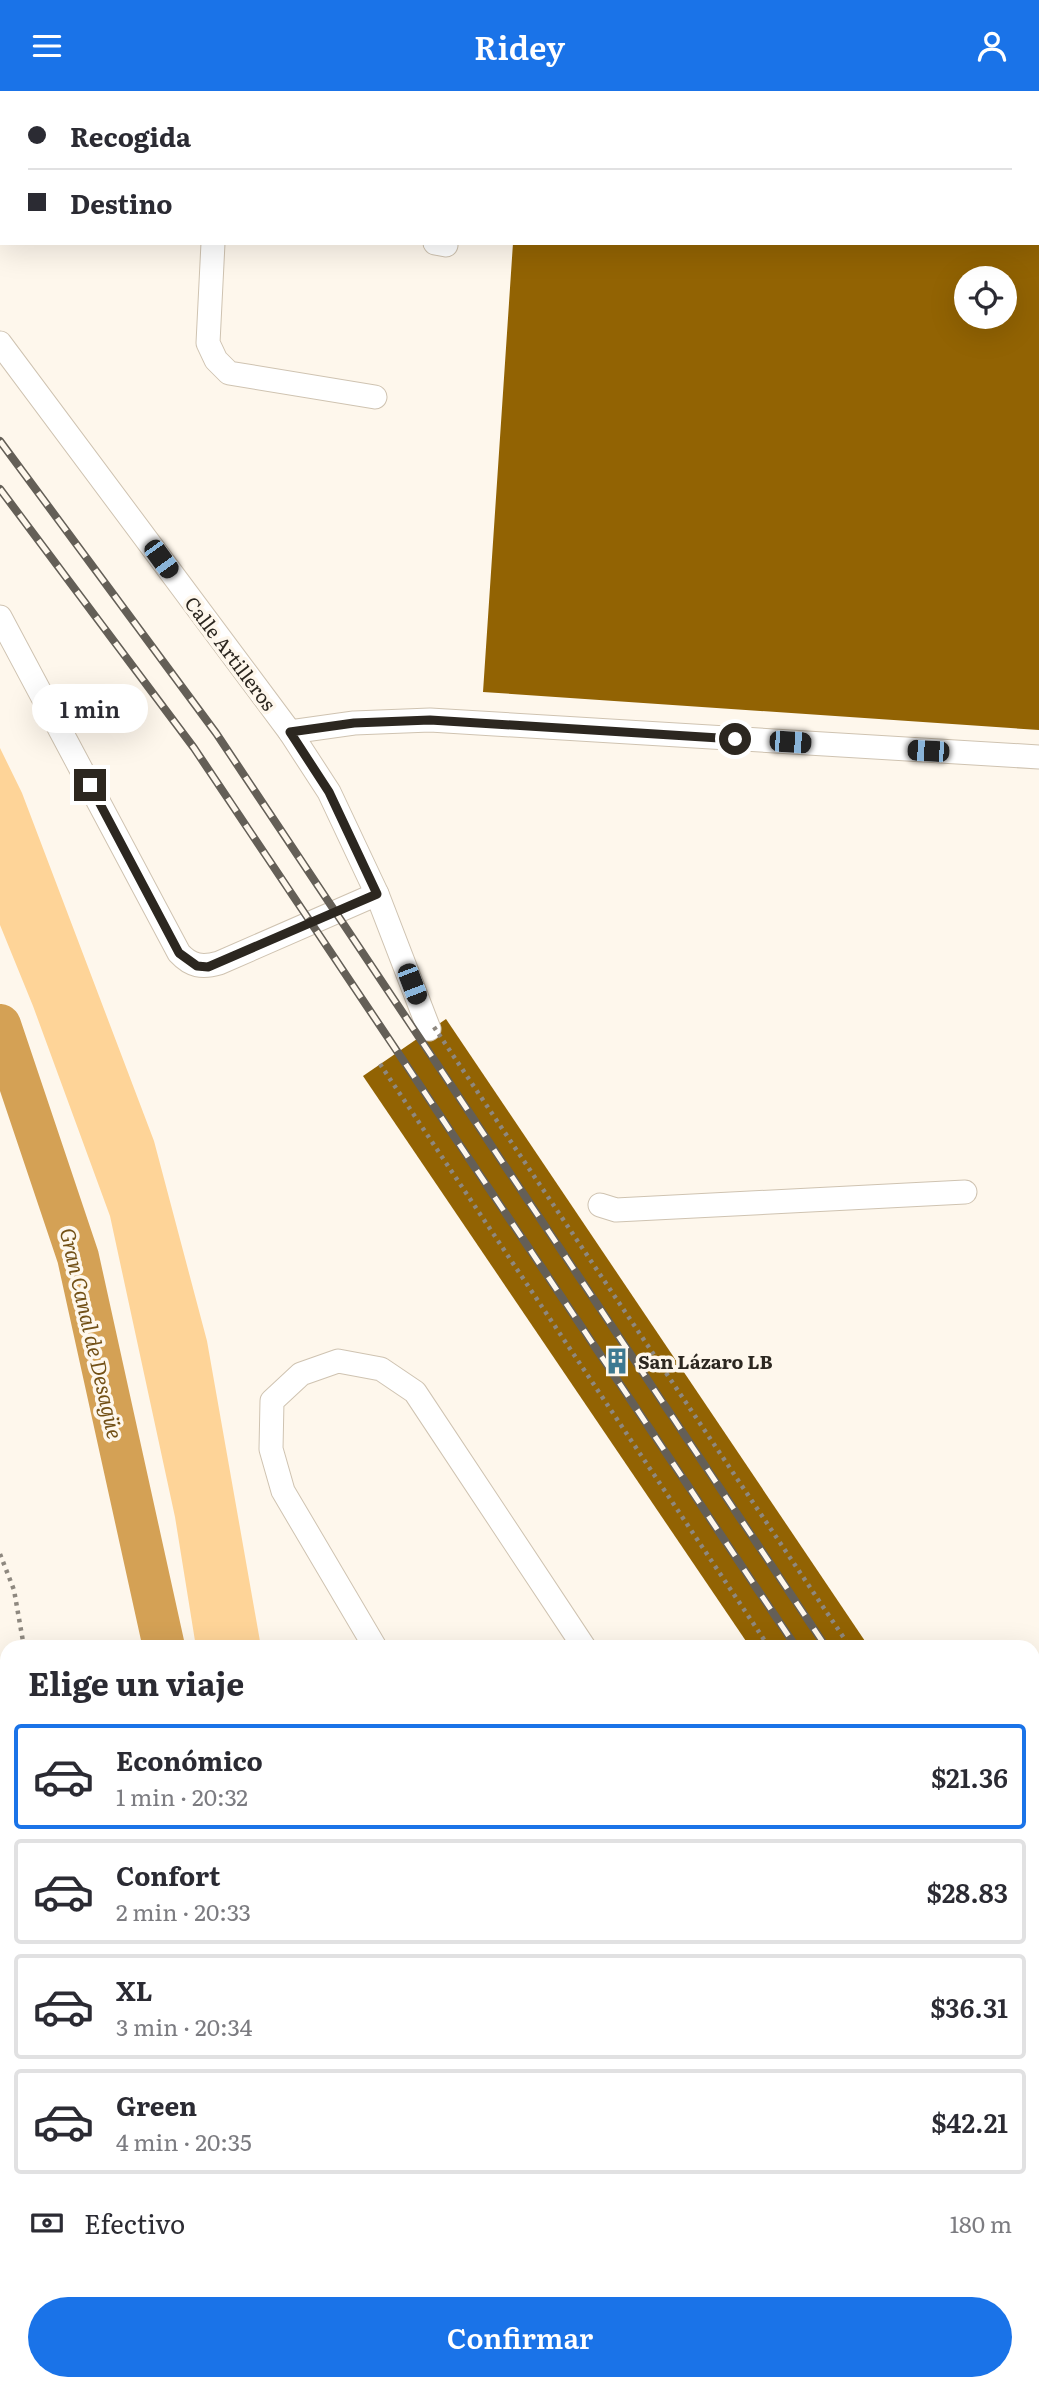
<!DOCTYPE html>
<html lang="es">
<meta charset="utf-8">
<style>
:root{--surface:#fff;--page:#f7f7f7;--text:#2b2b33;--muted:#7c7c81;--line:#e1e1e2;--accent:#1a73e8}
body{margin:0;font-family:Literata,serif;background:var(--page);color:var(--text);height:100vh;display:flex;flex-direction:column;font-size:26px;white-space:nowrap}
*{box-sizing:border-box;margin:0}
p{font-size:23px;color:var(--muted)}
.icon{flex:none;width:38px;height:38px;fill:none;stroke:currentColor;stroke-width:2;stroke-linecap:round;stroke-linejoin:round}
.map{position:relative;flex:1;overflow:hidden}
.side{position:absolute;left:0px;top:1549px;width:1040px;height:751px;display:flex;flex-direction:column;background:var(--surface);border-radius:21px 21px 0 0;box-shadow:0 7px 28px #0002}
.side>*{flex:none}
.hud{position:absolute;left:0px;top:0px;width:1040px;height:154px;box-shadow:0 7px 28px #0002;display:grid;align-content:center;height:154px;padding:0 28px;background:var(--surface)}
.fabs{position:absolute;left:954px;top:175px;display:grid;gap:14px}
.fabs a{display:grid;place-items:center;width:63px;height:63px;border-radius:50%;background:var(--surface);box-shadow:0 7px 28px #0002;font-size:35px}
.end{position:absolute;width:32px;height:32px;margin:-16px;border:9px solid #2c2720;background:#fff;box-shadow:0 0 0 4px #fff}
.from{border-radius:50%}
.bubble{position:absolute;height:49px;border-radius:24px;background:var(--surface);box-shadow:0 7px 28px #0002;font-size:23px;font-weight:600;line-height:49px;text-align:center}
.car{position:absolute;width:21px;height:42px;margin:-21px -10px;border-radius:9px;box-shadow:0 0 5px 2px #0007;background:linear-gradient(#222 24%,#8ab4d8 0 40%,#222 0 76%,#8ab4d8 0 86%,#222 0)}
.hud b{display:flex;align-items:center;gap:24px;height:66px;font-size:26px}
.hud b+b{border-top:2px solid var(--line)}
.hud i{width:18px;height:18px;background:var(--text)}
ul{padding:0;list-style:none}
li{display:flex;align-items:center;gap:21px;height:105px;margin:0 14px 10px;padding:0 14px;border:4px solid var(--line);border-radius:7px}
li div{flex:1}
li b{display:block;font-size:26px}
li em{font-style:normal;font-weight:600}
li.on{border-color:var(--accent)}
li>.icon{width:63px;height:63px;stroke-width:1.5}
h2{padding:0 28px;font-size:32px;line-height:84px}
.pay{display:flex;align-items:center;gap:18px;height:77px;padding:0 28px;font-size:26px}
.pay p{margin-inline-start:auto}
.action{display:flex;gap:14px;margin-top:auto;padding:14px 28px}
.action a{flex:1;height:80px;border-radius:42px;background:var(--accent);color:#fff;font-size:28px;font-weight:600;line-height:80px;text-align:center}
header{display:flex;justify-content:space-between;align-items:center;height:91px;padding:0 28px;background:var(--accent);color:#fff;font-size:32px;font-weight:600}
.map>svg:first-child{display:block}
.green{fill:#fed498}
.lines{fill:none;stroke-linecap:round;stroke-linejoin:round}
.canal{stroke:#d4a155;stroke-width:42}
.building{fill:#926303;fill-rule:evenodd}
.lane-casing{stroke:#cfc3b1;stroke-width:25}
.path{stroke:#8e887f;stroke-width:4.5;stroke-dasharray:3.5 5;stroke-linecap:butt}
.lane{stroke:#fff;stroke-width:23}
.rail-casing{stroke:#645f57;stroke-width:8}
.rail{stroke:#fef7ec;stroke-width:5;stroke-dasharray:16;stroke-linecap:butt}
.path-bridge{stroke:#8e887f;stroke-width:4.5;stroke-dasharray:3.5 5;stroke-linecap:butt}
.route{stroke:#2c2720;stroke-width:9}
.labels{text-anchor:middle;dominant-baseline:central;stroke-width:7;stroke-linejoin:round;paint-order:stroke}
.street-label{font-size:19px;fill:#2c2720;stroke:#fef7ec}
.poi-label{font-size:19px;font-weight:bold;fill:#2c2720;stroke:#fef7ec;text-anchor:start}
.water-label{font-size:21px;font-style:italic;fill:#725016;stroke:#fef7ec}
</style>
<header><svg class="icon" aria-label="menu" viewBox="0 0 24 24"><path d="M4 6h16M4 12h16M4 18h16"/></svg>Ridey<svg class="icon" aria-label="person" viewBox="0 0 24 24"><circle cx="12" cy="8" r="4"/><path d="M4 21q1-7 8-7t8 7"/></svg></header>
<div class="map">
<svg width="1039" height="2298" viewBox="0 0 1039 2298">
<rect width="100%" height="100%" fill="#fef7ec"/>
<g class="green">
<polygon points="0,657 22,702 154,1050 207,1250 261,1556 196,1556 175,1426 110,1125 33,915 0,834"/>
<polygon points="238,2293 238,2292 438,2293 437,2298 238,2298"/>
</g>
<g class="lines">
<g class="canal">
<polyline points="0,934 78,1166 164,1556"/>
<polyline points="213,2292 213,2298"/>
</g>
</g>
<g class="building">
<path d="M513,152H1039V639L483,601ZM966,187H1004V226H966Z"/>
<polygon points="446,928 869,1556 750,1556 363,985"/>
<polygon points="1039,1756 1039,2021 1032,2018 1032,1759"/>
</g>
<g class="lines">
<g class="lane-casing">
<g id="lane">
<polyline points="103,2 103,0"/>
<polyline points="0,94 2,94"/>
<polyline points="213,152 208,252 216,269 229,282 375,306"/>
<polyline points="435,152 446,154"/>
<polyline points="0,252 290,641 329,701 377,803 429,938"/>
<path d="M0,526L179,862C191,875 202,877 219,872L377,803"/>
<polyline points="290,641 354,632 430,629 1039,666"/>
<polyline points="600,1114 616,1119 965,1101"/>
<polyline points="375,1556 283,1400 271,1358 272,1310 301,1283 338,1270 381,1278 415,1301 584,1556"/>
<polyline points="1032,1704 1039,1704"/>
<polyline points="1032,2112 1039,2129"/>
<polyline points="903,2292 905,2298"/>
</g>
</g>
<g class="path">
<polyline points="380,973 769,1556"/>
<polyline points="0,1463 14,1499 24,1556"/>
<polyline points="1032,1784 1039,1779"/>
<polyline points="1032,1916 1039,1912"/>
<polyline points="75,2292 75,2298"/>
</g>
<use href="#lane" class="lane"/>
<g class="rail-casing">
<g id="rail">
<polyline points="0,350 216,642 826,1556"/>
<polyline points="0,398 194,657 796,1556"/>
<polyline points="1032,1865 1039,1874"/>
<polyline points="1032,1917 1039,1930"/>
</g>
</g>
<use href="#rail" class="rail"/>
<polyline class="path-bridge" points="434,936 850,1556"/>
</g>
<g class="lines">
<polyline class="route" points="90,694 179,862 197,875 208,876 377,803 329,701 290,641 354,632 430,629 735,648"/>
</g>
<defs>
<g id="building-bare" transform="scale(2.1)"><path d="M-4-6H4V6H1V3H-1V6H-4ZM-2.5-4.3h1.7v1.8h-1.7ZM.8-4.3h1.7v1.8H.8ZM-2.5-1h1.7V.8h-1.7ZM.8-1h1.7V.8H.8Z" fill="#3d7991" stroke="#fef7ec" stroke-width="2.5" paint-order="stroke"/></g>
</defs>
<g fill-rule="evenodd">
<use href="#building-bare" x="617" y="1270"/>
</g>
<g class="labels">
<g class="street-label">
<text transform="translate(231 562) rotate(53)">Calle Artilleros</text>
</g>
<g class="poi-label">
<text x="638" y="1270">San Lázaro LB</text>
</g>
<g class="water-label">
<text transform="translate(93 1242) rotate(77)">Gran Canal de Desagüe</text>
</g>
</g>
</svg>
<div class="fabs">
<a><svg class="icon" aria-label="locate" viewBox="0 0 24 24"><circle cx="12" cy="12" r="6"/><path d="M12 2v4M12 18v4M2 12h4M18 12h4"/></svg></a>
</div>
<i class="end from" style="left:735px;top:648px"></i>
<i class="end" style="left:90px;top:694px"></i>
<div class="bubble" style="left:32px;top:593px;width:116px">1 min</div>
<i class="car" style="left:161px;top:468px;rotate:144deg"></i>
<i class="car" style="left:790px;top:651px;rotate:94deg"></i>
<i class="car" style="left:928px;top:660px;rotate:273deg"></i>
<i class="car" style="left:412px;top:893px;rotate:159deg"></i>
<div class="hud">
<b><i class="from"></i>Recogida</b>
<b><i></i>Destino</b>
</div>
<section class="side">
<h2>Elige un viaje</h2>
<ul>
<li class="on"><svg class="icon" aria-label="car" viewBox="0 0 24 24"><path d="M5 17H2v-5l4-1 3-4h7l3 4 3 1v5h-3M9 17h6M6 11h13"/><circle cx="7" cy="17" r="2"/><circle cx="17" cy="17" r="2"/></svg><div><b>Económico</b><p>1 min · 20:32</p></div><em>$21.36</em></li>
<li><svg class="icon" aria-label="car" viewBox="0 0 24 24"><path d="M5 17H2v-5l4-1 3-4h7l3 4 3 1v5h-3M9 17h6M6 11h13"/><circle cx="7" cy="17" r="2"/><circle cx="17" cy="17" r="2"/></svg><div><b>Confort</b><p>2 min · 20:33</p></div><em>$28.83</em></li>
<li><svg class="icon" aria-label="car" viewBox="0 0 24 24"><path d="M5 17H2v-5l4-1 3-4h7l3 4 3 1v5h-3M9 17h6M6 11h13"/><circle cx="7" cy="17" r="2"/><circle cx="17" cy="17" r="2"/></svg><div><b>XL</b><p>3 min · 20:34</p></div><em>$36.31</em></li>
<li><svg class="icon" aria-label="car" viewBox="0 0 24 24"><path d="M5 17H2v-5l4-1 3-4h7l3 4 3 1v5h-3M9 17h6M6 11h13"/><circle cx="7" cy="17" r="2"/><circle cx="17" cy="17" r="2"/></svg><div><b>Green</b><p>4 min · 20:35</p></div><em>$42.21</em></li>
</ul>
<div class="pay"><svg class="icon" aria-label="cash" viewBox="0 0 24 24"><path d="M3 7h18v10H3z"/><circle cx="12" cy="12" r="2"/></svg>Efectivo<p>180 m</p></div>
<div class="action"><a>Confirmar</a></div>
</section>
</div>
